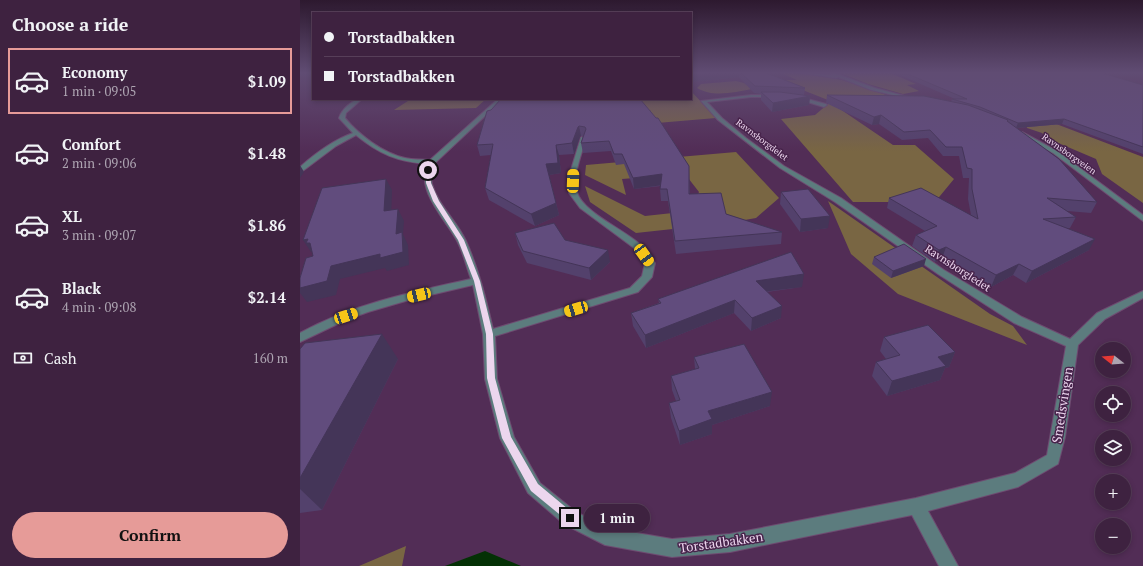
<!DOCTYPE html>
<meta charset="utf-8">
<style>
:root{--surface:#3e2240;--page:#492f4b;--text:#f1f3f6;--muted:#ada4b1;--line:#573f59;--accent:#e69b98}
body{margin:0;font-family:"PT Serif",serif;background:var(--page);color:var(--text);height:100vh;display:flex;flex-direction:column;font-size:15px;white-space:nowrap}
*{box-sizing:border-box;margin:0}
p{font-size:13px;color:var(--muted)}
.icon{flex:none;width:22px;height:22px;fill:none;stroke:currentColor;stroke-width:2;stroke-linecap:round;stroke-linejoin:round}
.map{position:relative;flex:1;overflow:hidden}
.sheet{display:flex;flex-direction:column;background:var(--surface);width:300px}
.sheet>*{flex:none}
.guide{position:absolute;left:12px;top:12px;width:380px;height:88px;border-radius:0px;box-shadow:0 2px 6px #0003,0 0 0 1px var(--line);display:grid;align-content:center;height:88px;padding:0 12px;background:var(--surface)}
.needle{width:26px;rotate:287deg}
.buttons{position:absolute;left:795px;top:342px;display:grid;gap:8px}
.buttons a{display:grid;place-items:center;width:36px;height:36px;border-radius:50%;background:var(--surface);box-shadow:0 2px 6px #0003,0 0 0 1px var(--line);font-size:20px}
.end{position:absolute;width:18px;height:18px;margin:-9px;border:5px solid #ecd6ee;background:#111;box-shadow:0 0 0 2px #111}
.from{border-radius:50%}
.bubble{position:absolute;height:28px;border-radius:14px;background:var(--surface);box-shadow:0 2px 6px #0003,0 0 0 1px var(--line);font-size:13px;font-weight:700;line-height:28px;text-align:center}
.car{position:absolute;width:12px;height:24px;margin:-12px -6px;border-radius:5px;box-shadow:0 0 3px 1px #0007;background:linear-gradient(#f5c518 24%,#345 0 40%,#f5c518 0 76%,#345 0 86%,#f5c518 0)}
.guide b{display:flex;align-items:center;gap:14px;height:38px;font-size:15px}
.guide b+b{border-top:1px solid var(--line)}
.guide i{width:10px;height:10px;background:var(--text)}
ul{padding:0;list-style:none}
li{display:flex;align-items:center;gap:12px;height:66px;margin:0 8px 6px;padding:0 4px;border:2px solid transparent;border-radius:0px}
li div{flex:1}
li b{display:block;font-size:15px}
li em{font-style:normal;font-weight:700}
li.current{border-color:var(--accent)}
li>.icon{width:36px;height:36px;stroke-width:1.5}
h2{padding:0 12px;font-size:18px;line-height:48px}
.pay{display:flex;align-items:center;gap:10px;height:44px;padding:0 12px;font-size:15px}
.pay p{margin-inline-start:auto}
.cta{display:flex;gap:8px;margin-top:auto;padding:8px 12px}
.cta a{flex:1;height:46px;border-radius:24px;background:var(--accent);color:#111;font-size:16px;font-weight:700;line-height:46px;text-align:center}
main{display:flex;flex:1;min-height:0}
.map>svg:first-child{display:block}
.green{fill:#796643}
.water{fill:#043105}
.lines{fill:none;stroke-linecap:round;stroke-linejoin:round}
.minor-casing{stroke:#6e4b71;stroke-width:2}
.minor{fill:#5c7c7e;fill-rule:evenodd}
.wall{fill:#53416c}
.shaded-wall{fill:#443558}
.building{fill:#614c7d;stroke:#443558}
.route{fill:#ecd6ee}
.labels{text-anchor:middle;dominant-baseline:central;stroke-width:3;stroke-linejoin:round;paint-order:stroke}
.far-street-label{font-size:9px;fill:#ecd6ee;stroke:#47234b}
.street-label{font-size:11px;fill:#ecd6ee;stroke:#47234b}
.near-street-label{font-size:13px;fill:#ecd6ee;stroke:#47234b}
</style>
<main>
<section class="sheet">
<h2>Choose a ride</h2>
<ul>
<li class="current"><svg class="icon" aria-label="car" viewBox="0 0 24 24"><path d="M5 17H2v-5l4-1 3-4h7l3 4 3 1v5h-3M9 17h6M6 11h13"/><circle cx="7" cy="17" r="2"/><circle cx="17" cy="17" r="2"/></svg><div><b>Economy</b><p>1 min · 09:05</p></div><em>$1.09</em></li>
<li><svg class="icon" aria-label="car" viewBox="0 0 24 24"><path d="M5 17H2v-5l4-1 3-4h7l3 4 3 1v5h-3M9 17h6M6 11h13"/><circle cx="7" cy="17" r="2"/><circle cx="17" cy="17" r="2"/></svg><div><b>Comfort</b><p>2 min · 09:06</p></div><em>$1.48</em></li>
<li><svg class="icon" aria-label="car" viewBox="0 0 24 24"><path d="M5 17H2v-5l4-1 3-4h7l3 4 3 1v5h-3M9 17h6M6 11h13"/><circle cx="7" cy="17" r="2"/><circle cx="17" cy="17" r="2"/></svg><div><b>XL</b><p>3 min · 09:07</p></div><em>$1.86</em></li>
<li><svg class="icon" aria-label="car" viewBox="0 0 24 24"><path d="M5 17H2v-5l4-1 3-4h7l3 4 3 1v5h-3M9 17h6M6 11h13"/><circle cx="7" cy="17" r="2"/><circle cx="17" cy="17" r="2"/></svg><div><b>Black</b><p>4 min · 09:08</p></div><em>$2.14</em></li>
</ul>
<div class="pay"><svg class="icon" aria-label="cash" viewBox="0 0 24 24"><path d="M3 7h18v10H3z"/><circle cx="12" cy="12" r="2"/></svg>Cash<p>160 m</p></div>
<div class="cta"><a>Confirm</a></div>
</section>
<div class="map">
<svg width="843" height="566" viewBox="0 0 843 566">
<rect width="100%" height="100%" fill="#522d56"/>
<g class="green">
<polygon points="479,72 494,72 542,80 586,95 587,96 540,109 593,145 615,145 654,179 635,202 553,202 481,119 515,115 528,104 528,100 485,83 486,80 497,80"/>
<polygon points="538,72 588,72 616,84 607,85 619,91 603,94 568,84"/>
<path d="M436,81L444,83L452,89C434,92 414,98 397,88L401,84Z"/>
<polygon points="391,91 416,118 357,123 350,110 332,111 325,99 391,99"/>
<polygon points="111,99 186,99 176,108 94,110"/>
<polygon points="751,122 843,157 843,203 802,174 796,159 749,139 742,133 727,128 726,124"/>
<polygon points="436,152 479,198 456,218 428,223 336,233 290,202 285,186 345,216 391,211 399,192 385,174 322,179 326,195 285,175 286,165"/>
<polygon points="528,201 690,314 713,326 727,345 598,294 551,254"/>
<polygon points="106,546 102,566 59,566"/>
</g>
<polygon class="water" points="185,551 221,566 145,566"/>
<g class="lines">
<g class="minor-casing">
<g id="minor">
<polygon points="496,72 533,75 526,72 532,72 575,88 612,98 610,99 571,90 538,77 536,78"/>
<path d="M451,95H474L476,96L474,97H451L407,102L422,118L446,138L484,166L541,198L644,270L722,317L770,339L797,313L843,291V298L805,319L778,345L765,437L758,464L718,487L628,511L658,566H639L612,515L430,552L372,557L305,545L264,524L228,493L200,438L185,379L183,334L173,285L109,300L68,312L46,320L0,342V333C53,304 112,292 171,279C166,266 163,251 156,239C144,218 115,189 128,164C98,162 79,154 56,135L36,146L0,173V167C16,153 33,140 53,133L39,118C42,109 53,99 62,99L46,113L45,118C59,135 83,153 105,158C113,160 122,159 130,160L198,99H203L135,163C132,169 130,176 132,184C138,205 157,221 166,241C179,270 186,299 193,329L330,288L342,276L345,263L334,248L280,208L269,193L270,173L281,137L286,138C282,154 272,175 277,192C282,212 327,231 342,246C347,251 351,257 355,263L352,277L338,292L195,336L197,379L214,437L240,483L276,512L307,528L372,539L430,534L616,498L715,473L747,455L766,346L714,323L638,274L535,202L480,168L418,120L401,101Z"/>
<polygon points="496,96 526,104 527,105 524,107 494,98"/>
<polygon points="718,132 722,132 757,151 843,215 843,221 753,153 718,134"/>
</g>
</g>
<use href="#minor" class="minor"/>
</g>
<g class="wall">
<polygon points="391,72 469,72 465,72 505,88 504,95 510,96 509,105 472,112 461,100 461,94 454,93 439,77 391,82"/>
<polygon points="593,72 798,72 843,85 843,154 762,124 717,128 797,202 791,213 767,211 776,217 770,228 767,228 789,250 726,283 713,275 691,287 642,259 635,262 612,246 616,235 625,231 587,208 589,198 671,215 668,199 669,178 663,178 659,156 643,156 628,138 602,140 579,124 572,125 526,103 527,95 651,102 652,99 655,99"/>
<polygon points="340,99 389,166 390,194 426,214 482,232 481,244 376,254 368,201 361,201 360,189 361,186 334,189 324,164 316,165 311,151 283,153 281,143 283,136 281,136 280,137 274,154 259,155 261,173 249,175 259,215 235,226 189,200 185,188 191,155 180,156 177,145 191,110"/>
<polygon points="481,192 528,228 500,232 480,204"/>
<polygon points="215,233 265,240 310,262 291,280 227,263 218,245"/>
<polygon points="574,257 624,266 591,278 572,264"/>
<polygon points="502,287 467,292 481,318 451,331 434,313 346,348 333,326 331,313 359,303 358,299"/>
<polygon points="584,337 655,352 649,367 645,368 640,380 587,396 572,376 576,362 586,359 580,351"/>
<polygon points="0,349 98,359 22,510 0,513"/>
<polygon points="394,357 470,406 412,425 412,434 380,445 371,418 369,403 376,401 372,390 371,376 395,369"/>
</g>
<g class="shaded-wall">
<polygon points="423,72 439,72 439,77 391,82 391,75"/>
<polygon points="510,96 509,105 472,112 473,103"/>
<polygon points="581,115 579,124 572,125 574,117"/>
<polygon points="764,119 762,124 716,128 718,123"/>
<polygon points="279,126 281,136 280,137 274,154 272,143 278,127"/>
<polygon points="256,145 259,155 261,173 249,175 246,164"/>
<polygon points="0,165 4,172 0,178"/>
<polygon points="362,174 363,185 334,189 333,178"/>
<polygon points="86,179 92,190 91,223 84,211"/>
<polygon points="256,203 259,215 235,226 231,214"/>
<polygon points="98,209 104,221 103,234 108,245 109,265 87,271 85,268 40,279 36,295 7,302 0,293 0,288 31,266"/>
<polygon points="530,216 528,228 500,232 501,219"/>
<polygon points="8,239 16,251 11,252 3,240"/>
<polygon points="795,239 789,250 726,283 732,271"/>
<polygon points="646,247 642,259 635,262 639,250"/>
<polygon points="308,250 310,262 291,280 289,268"/>
<polygon points="626,259 624,266 591,278 593,271"/>
<polygon points="719,264 713,275 691,287 696,275"/>
<polygon points="504,274 502,287 455,293 456,281"/>
<polygon points="435,300 434,313 346,348 345,335"/>
<polygon points="482,306 481,318 451,331 452,318"/>
<polygon points="82,334 98,359 22,510 0,489 0,478"/>
<polygon points="655,352 649,367 645,368 640,380 587,396 592,381 638,357"/>
<polygon points="472,392 470,406 412,425 412,434 380,445 379,431 408,411"/>
</g>
<g class="building">
<polygon points="391,72 423,72 391,75"/>
<polygon points="440,72 464,72 505,88 455,86"/>
<polygon points="603,72 798,72 843,85 843,147 764,119 718,123 680,107 652,99 667,99"/>
<polygon points="461,92 480,92 510,96 473,103"/>
<polygon points="527,95 624,96 668,105 708,120 707,121 759,159 797,202 747,198 776,217 743,219 795,239 732,271 719,264 696,275 646,247 639,250 616,235 637,226 589,198 621,188 678,219 672,189 672,169 667,168 662,147 646,147 630,130 604,132 581,115 574,117"/>
<polygon points="201,99 340,99 356,118 358,118 389,166 389,194 421,193 426,214 482,232 375,241 367,189 360,189 362,174 333,178 322,154 314,154 309,141 281,143 286,129 285,127 279,126 278,127 272,143 256,145 258,163 246,164 256,203 231,214 185,188 193,144 177,145 187,111 191,110"/>
<polygon points="86,179 84,211 98,209 96,234 102,232 103,252 80,258 80,254 31,266 27,281 0,288 0,278 6,258 13,256 10,243 6,243 8,239 3,240 22,188"/>
<polygon points="508,189 530,216 501,219 481,192"/>
<polygon points="254,223 265,240 308,250 289,268 223,251 215,233"/>
<polygon points="604,244 626,259 593,271 574,257"/>
<polygon points="491,252 504,274 456,281 482,306 452,318 435,300 345,335 331,313 361,303 358,299"/>
<polygon points="628,325 655,352 638,357 646,366 592,381 576,362 600,355 584,337"/>
<polygon points="82,334 0,478 0,349 5,343"/>
<polygon points="444,344 472,392 408,411 412,419 379,431 369,403 380,400 371,376 399,368 394,357"/>
</g>
<linearGradient id="sky" x2="0" y2="1"><stop stop-color="#2d192f"/><stop offset="0.48" stop-color="#604c73"/><stop offset="1" stop-color="#604c73" stop-opacity="0"/></linearGradient>
<rect width="843" height="151" fill="url(#sky)"/>
<polygon class="route" points="128,169 130,170 131,183 139,201 164,240 180,281 193,334 195,378 211,437 238,484 274,514 275,518 274,522 270,523 231,491 202,438 187,378 186,334 174,281 158,240 133,201 126,183 126,170"/>
<g class="labels">
<g class="far-street-label">
<text transform="translate(462 140) rotate(37)">Ravnsborgdelet</text>
<text transform="translate(769 154) rotate(35)">Ravnsborgveien</text>
</g>
<g class="street-label">
<text transform="translate(658 268) rotate(33)">Ravnsborgledet</text>
</g>
<g class="near-street-label">
<text transform="translate(762 405) rotate(-81)">Smedsvingen</text>
<text transform="translate(421 542) rotate(-8)">Torstadbakken</text>
</g>
</g>
</svg>
<div class="buttons">
<a><svg class="needle" viewBox="-14 -14 28 28"><path d="M0-13l5 13h-10z" fill="#e53935"/><path d="M0 13l5-13h-10z" fill="#ada4b1"/></svg></a>
<a><svg class="icon" aria-label="locate" viewBox="0 0 24 24"><circle cx="12" cy="12" r="6"/><path d="M12 2v4M12 18v4M2 12h4M18 12h4"/></svg></a>
<a><svg class="icon" aria-label="layers" viewBox="0 0 24 24"><path d="M12 4l9 5-9 5-9-5zM3 14l9 5 9-5"/></svg></a>
<a>+</a>
<a>−</a>
</div>
<i class="end from" style="left:128px;top:170px"></i>
<i class="end" style="left:270px;top:518px"></i>
<div class="bubble" style="left:284px;top:504px;width:66px">1 min</div>
<i class="car" style="left:273px;top:181px;rotate:2deg"></i>
<i class="car" style="left:344px;top:255px;rotate:144deg"></i>
<i class="car" style="left:119px;top:295px;rotate:257deg"></i>
<i class="car" style="left:276px;top:309px;rotate:254deg"></i>
<i class="car" style="left:46px;top:316px;rotate:72deg"></i>
<div class="guide">
<b><i class="from"></i>Torstadbakken</b>
<b><i></i>Torstadbakken</b>
</div>
</div>
</main>
